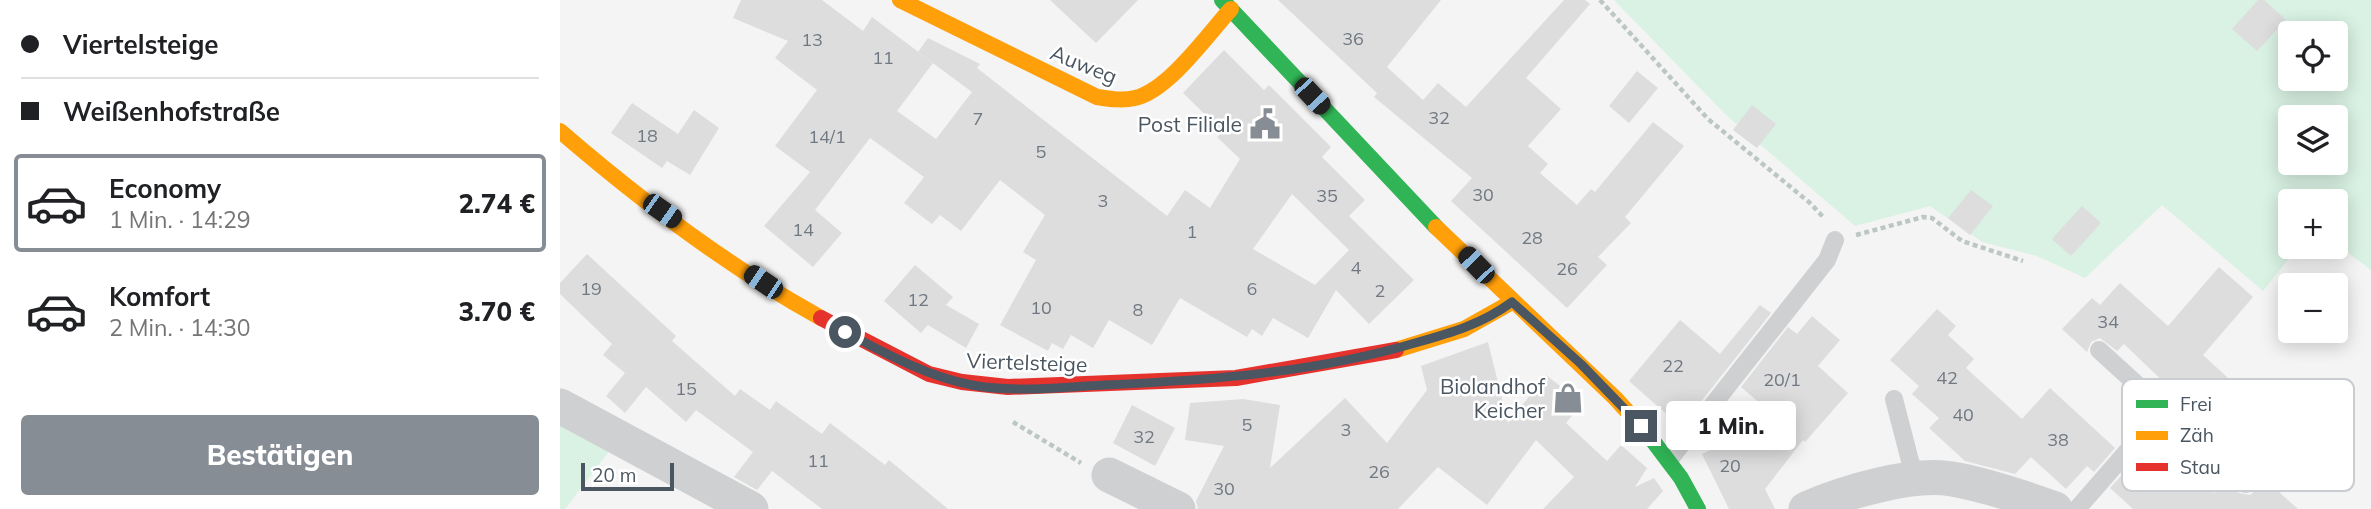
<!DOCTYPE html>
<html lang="de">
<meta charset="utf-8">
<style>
:root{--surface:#fff;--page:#f6f6f6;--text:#202124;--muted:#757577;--line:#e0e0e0;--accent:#868d94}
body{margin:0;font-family:Mulish,sans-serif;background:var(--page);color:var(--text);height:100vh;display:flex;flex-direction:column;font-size:26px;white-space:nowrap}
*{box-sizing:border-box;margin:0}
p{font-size:23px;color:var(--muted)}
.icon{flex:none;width:38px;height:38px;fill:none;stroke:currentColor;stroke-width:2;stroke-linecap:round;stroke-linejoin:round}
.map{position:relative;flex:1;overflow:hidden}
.panel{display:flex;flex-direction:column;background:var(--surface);width:560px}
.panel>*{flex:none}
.top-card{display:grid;align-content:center;height:154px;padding:0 21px;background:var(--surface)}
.fabs{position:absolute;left:1718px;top:21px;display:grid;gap:14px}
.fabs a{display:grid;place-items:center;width:70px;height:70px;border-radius:7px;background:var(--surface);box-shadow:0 4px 18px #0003;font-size:35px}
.scale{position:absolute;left:21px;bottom:18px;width:93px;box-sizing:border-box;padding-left:7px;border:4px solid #4a5661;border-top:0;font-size:19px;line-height:24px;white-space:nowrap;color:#4a5661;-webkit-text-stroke:5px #fff;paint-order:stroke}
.end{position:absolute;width:32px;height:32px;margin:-16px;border:9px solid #4a5661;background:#fff;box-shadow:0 0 0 4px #fff}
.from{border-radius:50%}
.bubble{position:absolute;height:49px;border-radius:7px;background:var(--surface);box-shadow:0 4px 18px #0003;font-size:23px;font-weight:800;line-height:49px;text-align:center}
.car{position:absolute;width:21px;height:42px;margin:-21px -10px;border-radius:9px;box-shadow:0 0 5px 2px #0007;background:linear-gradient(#222 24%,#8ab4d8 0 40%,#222 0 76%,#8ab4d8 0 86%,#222 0)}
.top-card b{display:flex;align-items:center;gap:24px;height:66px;font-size:26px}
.top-card b+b{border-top:2px solid var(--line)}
.top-card i{width:18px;height:18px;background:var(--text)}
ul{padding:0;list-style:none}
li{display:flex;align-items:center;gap:21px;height:98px;margin:0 14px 10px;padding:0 7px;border:4px solid transparent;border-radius:7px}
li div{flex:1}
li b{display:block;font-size:26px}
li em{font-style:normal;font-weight:800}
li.active{border-color:var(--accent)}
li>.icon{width:63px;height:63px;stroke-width:1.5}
.action{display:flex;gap:14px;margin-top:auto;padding:14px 21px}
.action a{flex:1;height:80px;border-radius:7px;background:var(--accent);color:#fff;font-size:28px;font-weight:800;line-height:80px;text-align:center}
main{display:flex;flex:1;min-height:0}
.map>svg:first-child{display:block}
.green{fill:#d9f2e3;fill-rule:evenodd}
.building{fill:#ddddde;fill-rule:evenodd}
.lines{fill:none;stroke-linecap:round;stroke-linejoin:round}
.path{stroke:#bcc7c4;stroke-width:4.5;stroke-dasharray:5 3.5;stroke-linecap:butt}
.lane{stroke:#ced0d2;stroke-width:18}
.street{stroke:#ced0d2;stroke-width:35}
.fast{stroke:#30b455;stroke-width:16}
.slow{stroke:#ff9f0a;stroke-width:16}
.jam{stroke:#e5322d;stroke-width:16}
.route{stroke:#4a5661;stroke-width:9}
.labels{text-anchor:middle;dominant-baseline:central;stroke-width:5;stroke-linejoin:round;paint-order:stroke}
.number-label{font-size:18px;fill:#707881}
.street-label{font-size:21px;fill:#4a5661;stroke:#fff}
.poi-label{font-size:21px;fill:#4a5661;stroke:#fff;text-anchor:end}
.key{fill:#fff;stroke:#c9ccd0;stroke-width:2}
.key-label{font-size:19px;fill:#4a5661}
</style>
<main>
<section class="panel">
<div class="top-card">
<b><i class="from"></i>Viertelsteige</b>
<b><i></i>Weißenhofstraße</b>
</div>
<ul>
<li class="active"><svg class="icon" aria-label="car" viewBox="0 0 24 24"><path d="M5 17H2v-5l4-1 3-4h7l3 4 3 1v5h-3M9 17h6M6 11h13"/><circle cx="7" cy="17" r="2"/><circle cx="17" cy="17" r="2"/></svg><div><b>Economy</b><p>1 Min. · 14:29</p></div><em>2.74 €</em></li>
<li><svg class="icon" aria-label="car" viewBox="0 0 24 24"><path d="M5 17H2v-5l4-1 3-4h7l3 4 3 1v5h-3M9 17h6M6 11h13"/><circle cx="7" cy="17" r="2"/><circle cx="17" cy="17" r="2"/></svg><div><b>Komfort</b><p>2 Min. · 14:30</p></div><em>3.70 €</em></li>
</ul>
<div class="action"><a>Bestätigen</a></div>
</section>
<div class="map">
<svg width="1811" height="509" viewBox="0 0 1811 509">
<rect width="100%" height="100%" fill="#f4f4f4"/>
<g class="green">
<path d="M1054,0H1811V270L1776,244V201H1731V247H1738L1703,291L1602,205L1525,278L1477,256L1422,242L1370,206L1295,226L1166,115ZM1731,33H1776V79H1731ZM1731,117H1776V163H1731Z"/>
<polygon points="0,422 50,450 5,509 0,509"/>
</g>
<g class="building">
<path d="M181,0H262L303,31L312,17L373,63L337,111L376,139L412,92L358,52L368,38L420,64L417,68L607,216L625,190L650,208L680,159L657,137L663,132L623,93L664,50L704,90L709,85L771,147L762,157L805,200L789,216L854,280L809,324L776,290L748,338L713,318L702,336L692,329L687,337L620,298L592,345L549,320L533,348L511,335L503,349L492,343L488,351L440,325L476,260L463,252L485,215L440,180L401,231L380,215L372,224L344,203L364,177L310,138L255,210L282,233L253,267L204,226L250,172L215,146L257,90L215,58L228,41L173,18ZM732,194L789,250L755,285L693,249Z"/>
<polygon points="490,0 578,0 536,43"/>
<polygon points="718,0 881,0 827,67 863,100 878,83 906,107 1004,0 1025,0 1030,4 966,78 1001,109 968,146 988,164 980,173 1017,205 1031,189 1035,192 1093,122 1124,146 1065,217 1071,223 1038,257 1047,265 1007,308 891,201 912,178 814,97 817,93"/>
<polygon points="1698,0 1704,0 1726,20 1697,51 1672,29"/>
<polygon points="1077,71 1098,88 1069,123 1049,106"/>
<polygon points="72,103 118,134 134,110 159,128 130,175 107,161 102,168 51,133"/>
<polygon points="1192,105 1216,124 1197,148 1173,130"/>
<polygon points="1411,190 1433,206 1410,235 1388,218"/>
<polygon points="1522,206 1541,223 1511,256 1492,239"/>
<polygon points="27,254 116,336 112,341 175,396 180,389 210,410 216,401 262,434 270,423 325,465 329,460 388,509 262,509 212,471 197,490 174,477 193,452 136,410 126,422 86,387 65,413 46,396 65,373 43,355 52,344 0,294 0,283"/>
<polygon points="355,265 393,297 386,305 419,324 406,348 368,325 361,333 324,301"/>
<polygon points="1659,267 1693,297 1643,355 1668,378 1635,412 1564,344 1557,351 1540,338 1531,342 1527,352 1502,329 1532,298 1540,305 1560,283 1608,326"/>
<polygon points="1200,305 1211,313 1121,427 1069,381 1120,320 1160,354"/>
<polygon points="1377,309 1396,326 1388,335 1414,359 1406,368 1462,419 1490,388 1555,448 1534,472 1527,466 1506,489 1471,457 1455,474 1405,461 1369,428 1379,418 1352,394 1359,386 1330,360"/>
<polygon points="1252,316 1280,340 1258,366 1288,393 1245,442 1243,440 1205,489 1215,509 1169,509 1142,454 1217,418 1181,387 1228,327 1237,334"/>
<polygon points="928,342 948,423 986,375 1022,403 1006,423 1047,461 1061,445 1087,468 1075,487 1094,478 1103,491 1087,509 983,509 1014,477 976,440 927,505 878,467 838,509 638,509 636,501 664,446 625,440 630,403 683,399 720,405 710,468 785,398 827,443 867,390 861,366"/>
<polygon points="1740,398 1776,430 1720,493 1738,509 1573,509 1550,488 1595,439 1654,493 1665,480 1679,493 1690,495 1695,491 1697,481 1680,464"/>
<polygon points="572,405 615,428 595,466 553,443"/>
</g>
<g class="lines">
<g class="path">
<polyline points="1040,0 1148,119 1250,203 1264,218"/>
<polyline points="1296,235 1363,217 1372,218 1402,241 1463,261"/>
<polyline points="453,422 521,463"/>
</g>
<g class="lane">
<polyline points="1539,350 1686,484"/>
<polyline points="1334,399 1355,480"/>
<polyline points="1110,459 1267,260 1275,240"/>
<polyline points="1517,509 1604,409"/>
</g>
<g class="street">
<polyline points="0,406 191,509"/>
<polyline points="549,475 618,509"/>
<path d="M1246,509C1283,493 1351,472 1392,479C1427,485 1462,497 1495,509"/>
</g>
<g class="fast">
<polyline points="662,0 876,227"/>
<polyline points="1087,433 1121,478 1138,509"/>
</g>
<g class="slow">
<path d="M340,0L537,97C550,99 563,101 575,98C609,90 648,34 671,9"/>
<path d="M0,131C81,201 167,266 261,318"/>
<polyline points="876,227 1055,398 1087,433"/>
<polyline points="836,350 904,329 952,302"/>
</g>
<polyline class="jam" points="261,318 369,374 402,382 448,387 676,378 836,350"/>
</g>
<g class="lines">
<path class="route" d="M285,332C325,353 366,376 412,385C454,393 502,387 545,385C650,380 754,373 855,343C891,333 922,324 952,302L1021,364L1081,426"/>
</g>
<defs>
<g id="civic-bare" transform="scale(2.415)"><path d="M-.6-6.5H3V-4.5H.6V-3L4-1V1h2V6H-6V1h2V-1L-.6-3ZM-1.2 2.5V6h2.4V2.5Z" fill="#868d94" stroke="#fff" stroke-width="2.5" paint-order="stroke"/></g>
<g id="shop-bare" transform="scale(2.415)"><path d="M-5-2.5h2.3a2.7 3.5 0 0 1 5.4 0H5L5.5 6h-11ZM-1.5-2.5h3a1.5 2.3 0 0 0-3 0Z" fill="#868d94" stroke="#fff" stroke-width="2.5" paint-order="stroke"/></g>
</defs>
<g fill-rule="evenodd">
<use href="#civic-bare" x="705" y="124"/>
<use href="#shop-bare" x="1008" y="398"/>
</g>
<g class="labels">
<g class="number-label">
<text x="793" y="38">36</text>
<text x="252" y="39">13</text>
<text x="323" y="57">11</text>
<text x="879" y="117">32</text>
<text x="418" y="118">7</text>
<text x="87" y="135">18</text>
<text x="267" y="136">14/1</text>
<text x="481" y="151">5</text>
<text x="923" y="194">30</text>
<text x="767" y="195">35</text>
<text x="543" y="200">3</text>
<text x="243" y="229">14</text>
<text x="632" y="231">1</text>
<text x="972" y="237">28</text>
<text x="796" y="267">4</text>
<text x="1007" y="268">26</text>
<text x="31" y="288">19</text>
<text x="692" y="288">6</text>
<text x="820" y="290">2</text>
<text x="358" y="299">12</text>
<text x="481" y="307">10</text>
<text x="578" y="309">8</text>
<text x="1548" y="321">34</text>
<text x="1113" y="365">22</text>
<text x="1387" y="377">42</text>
<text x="1222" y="379">20/1</text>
<text x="126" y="388">15</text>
<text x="1403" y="414">40</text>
<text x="687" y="424">5</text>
<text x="786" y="429">3</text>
<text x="584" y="436">32</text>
<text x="1498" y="439">38</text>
<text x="258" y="460">11</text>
<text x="1170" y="465">20</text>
<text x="819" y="471">26</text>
<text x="664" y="488">30</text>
</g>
<g class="street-label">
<text transform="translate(524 64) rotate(22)">Auweg</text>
<text transform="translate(467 362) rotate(2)">Viertelsteige</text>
</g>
<g class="poi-label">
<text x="682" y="124">Post Filiale</text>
<text x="985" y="386">Biolandhof<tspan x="985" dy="24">Keicher</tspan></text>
</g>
</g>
<rect x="1562" y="379" width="232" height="112" rx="10" class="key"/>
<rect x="1576" y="400" width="32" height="8" fill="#30b455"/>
<rect x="1576" y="431" width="32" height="9" fill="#ff9f0a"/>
<rect x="1576" y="463" width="32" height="8" fill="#e5322d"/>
<g class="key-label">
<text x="1620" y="411">Frei</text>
<text x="1620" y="442">Zäh</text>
<text x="1620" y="474">Stau</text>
</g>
</svg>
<div class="fabs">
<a><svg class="icon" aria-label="locate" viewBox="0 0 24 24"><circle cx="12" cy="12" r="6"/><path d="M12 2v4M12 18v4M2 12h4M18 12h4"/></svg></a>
<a><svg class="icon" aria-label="layers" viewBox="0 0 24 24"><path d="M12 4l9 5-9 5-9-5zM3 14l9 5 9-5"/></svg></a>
<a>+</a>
<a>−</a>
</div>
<div class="scale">20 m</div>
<i class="end from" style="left:285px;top:332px"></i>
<i class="end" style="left:1081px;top:426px"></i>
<div class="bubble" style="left:1106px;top:401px;width:130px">1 Min.</div>
<i class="car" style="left:752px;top:96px;rotate:137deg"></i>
<i class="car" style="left:102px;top:211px;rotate:125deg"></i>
<i class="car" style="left:916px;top:265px;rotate:316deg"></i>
<i class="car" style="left:203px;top:282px;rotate:304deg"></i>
</div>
</main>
